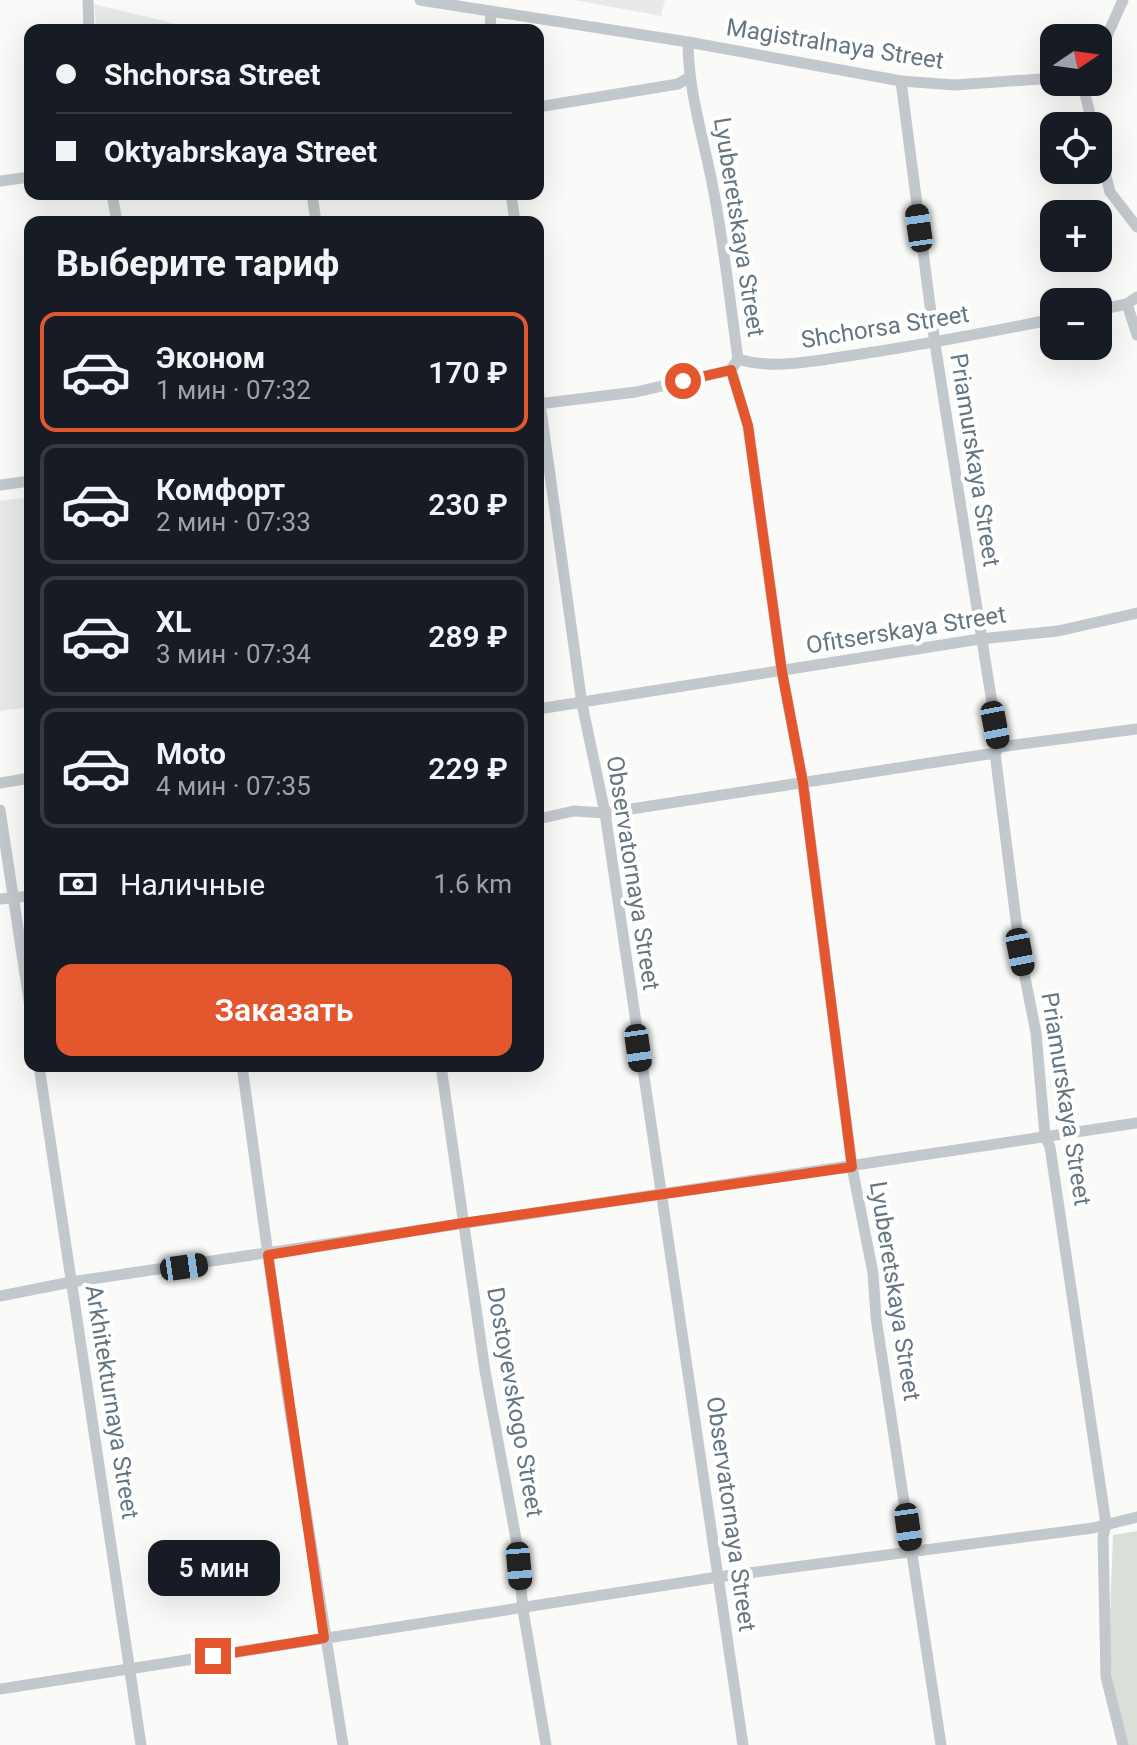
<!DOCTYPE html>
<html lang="ru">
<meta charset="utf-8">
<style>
:root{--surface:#171b24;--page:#20242c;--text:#f1f3f6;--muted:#9ea1a6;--line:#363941;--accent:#e4572e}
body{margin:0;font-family:Roboto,sans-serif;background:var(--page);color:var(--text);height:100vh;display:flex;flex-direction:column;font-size:30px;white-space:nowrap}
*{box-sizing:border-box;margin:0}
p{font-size:26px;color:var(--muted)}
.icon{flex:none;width:44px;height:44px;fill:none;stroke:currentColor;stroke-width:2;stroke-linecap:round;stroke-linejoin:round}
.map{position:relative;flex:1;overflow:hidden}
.details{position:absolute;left:24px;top:216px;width:520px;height:856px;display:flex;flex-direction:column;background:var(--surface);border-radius:16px;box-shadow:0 8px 32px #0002}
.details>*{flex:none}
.guide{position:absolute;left:24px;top:24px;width:520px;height:176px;border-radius:16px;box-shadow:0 8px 32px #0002;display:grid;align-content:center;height:176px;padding:0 32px;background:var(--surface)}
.needle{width:52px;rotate:77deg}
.controls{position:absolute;left:1040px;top:24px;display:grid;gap:16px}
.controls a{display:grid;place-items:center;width:72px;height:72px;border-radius:16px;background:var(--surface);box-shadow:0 8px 32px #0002;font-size:40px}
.end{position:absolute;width:36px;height:36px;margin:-18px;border:10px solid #e4572e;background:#fff;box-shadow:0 0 0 4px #fff}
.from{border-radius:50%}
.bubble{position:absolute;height:56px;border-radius:16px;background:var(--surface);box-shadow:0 8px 32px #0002;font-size:26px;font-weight:600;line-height:56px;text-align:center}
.car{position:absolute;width:24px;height:48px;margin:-24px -12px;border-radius:10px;box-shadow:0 0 6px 2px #0007;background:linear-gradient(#222 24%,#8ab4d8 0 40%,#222 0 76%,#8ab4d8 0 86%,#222 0)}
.guide b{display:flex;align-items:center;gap:28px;height:76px;font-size:30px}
.guide b+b{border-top:2px solid var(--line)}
.guide i{width:20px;height:20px;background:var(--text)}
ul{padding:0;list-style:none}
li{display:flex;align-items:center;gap:24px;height:120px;margin:0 16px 12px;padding:0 16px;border:4px solid var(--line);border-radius:16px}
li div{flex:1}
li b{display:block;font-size:30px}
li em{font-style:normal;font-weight:600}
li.active{border-color:var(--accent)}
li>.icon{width:72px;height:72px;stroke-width:1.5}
h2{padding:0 32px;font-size:36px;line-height:96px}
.pay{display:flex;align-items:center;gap:20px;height:88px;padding:0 32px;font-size:30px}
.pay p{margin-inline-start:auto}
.cta{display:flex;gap:16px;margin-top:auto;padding:16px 32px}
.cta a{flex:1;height:92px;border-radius:16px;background:var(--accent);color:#fff;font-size:32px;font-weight:600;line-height:92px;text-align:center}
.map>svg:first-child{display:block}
.built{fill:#e8e9e9}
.green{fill:#dadfd7}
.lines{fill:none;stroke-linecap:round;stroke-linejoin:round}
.minor{stroke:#c3c8cc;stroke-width:11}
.route{stroke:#e4572e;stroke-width:10}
.labels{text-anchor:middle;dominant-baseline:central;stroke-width:8;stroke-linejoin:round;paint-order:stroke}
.street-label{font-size:24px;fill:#657683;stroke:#fff}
</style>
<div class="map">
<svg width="1137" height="1745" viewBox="0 0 1137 1745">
<rect width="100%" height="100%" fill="#fafaf8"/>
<g class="built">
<polygon points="574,0 665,0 661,16"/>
<polygon points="94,4 180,25 207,30 97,30"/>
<polygon points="30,497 30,707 0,711 0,501"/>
</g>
<path class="green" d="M1137,1531V1745H1126C1103,1676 1111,1607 1113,1535Z"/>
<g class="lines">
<g class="minor">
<polyline points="88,0 89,30"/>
<polyline points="420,0 688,42 901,81 955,85 1054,78"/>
<polyline points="490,30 491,12"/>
<path d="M688,42C688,91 704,139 713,188C724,244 730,302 738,359L731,370L748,426L782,672L803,783L852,1167L873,1273L876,1318L941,1745"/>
<polyline points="1098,56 1123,0"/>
<polyline points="901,81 935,344 999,747 995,753 1020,952 1036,1033 1045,1136 1050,1147 1106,1524 1103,1537 1106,1677 1123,1745"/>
<polyline points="1082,82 1093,126"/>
<polyline points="538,107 678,84 688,78"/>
<polyline points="1098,146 1110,192 1137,227"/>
<polyline points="0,181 30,177"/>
<polyline points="112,194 117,222"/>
<polyline points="312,194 316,222"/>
<polyline points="511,194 515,222"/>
<polyline points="1127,304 1137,335"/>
<polyline points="1098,310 1127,304 1137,297"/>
<polyline points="538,389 582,704 605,813 743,1745"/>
<path d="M538,404L636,392L731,370L738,359C773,370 812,361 848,356C917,346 985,333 1054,319"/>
<polyline points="0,485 30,481"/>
<polyline points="538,709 980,639 1058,631 1137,613"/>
<polyline points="0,783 30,778"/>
<polyline points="0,810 30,1007"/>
<polyline points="538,819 574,811 605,813 995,753 999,747 1137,729"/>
<polyline points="0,899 30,896"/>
<polyline points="39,1066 141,1745"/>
<polyline points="242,1066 287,1392 343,1745"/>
<polyline points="441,1066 485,1371 517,1544 523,1610 546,1745"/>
<polyline points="0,1296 71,1282 1137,1123"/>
<polyline points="0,1689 718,1577 1093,1528 1137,1517"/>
</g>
</g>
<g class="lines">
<polyline class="route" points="213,1656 324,1638 268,1255 463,1223 852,1167 803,783 782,672 748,426 731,370 683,381"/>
</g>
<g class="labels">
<g class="street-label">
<text transform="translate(835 44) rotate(9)">Magistralnaya Street</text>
<text transform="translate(739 227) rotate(81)">Lyuberetskaya Street</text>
<text transform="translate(885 327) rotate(-9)">Shchorsa Street</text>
<text transform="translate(975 460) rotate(81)">Priamurskaya Street</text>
<text transform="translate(906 630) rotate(-9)">Ofitserskaya Street</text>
<text transform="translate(633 873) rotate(81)">Observatornaya Street</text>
<text transform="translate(1066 1099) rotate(81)">Priamurskaya Street</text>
<text transform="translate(895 1291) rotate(81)">Lyuberetskaya Street</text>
<text transform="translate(112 1402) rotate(81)">Arkhitekturnaya Street</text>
<text transform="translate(515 1402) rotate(80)">Dostoyevskogo Street</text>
<text transform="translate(731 1514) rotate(82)">Observatornaya Street</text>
</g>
</g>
</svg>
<div class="controls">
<a><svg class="needle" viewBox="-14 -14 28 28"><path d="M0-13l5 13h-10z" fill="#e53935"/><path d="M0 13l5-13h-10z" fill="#9ea1a6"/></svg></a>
<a><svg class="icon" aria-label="locate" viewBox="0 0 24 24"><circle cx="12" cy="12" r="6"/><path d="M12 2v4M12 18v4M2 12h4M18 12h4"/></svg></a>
<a>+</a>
<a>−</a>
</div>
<i class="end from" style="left:683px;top:381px"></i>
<i class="end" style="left:213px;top:1656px"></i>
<div class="bubble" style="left:148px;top:1540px;width:132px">5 мин</div>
<i class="car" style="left:919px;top:228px;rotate:352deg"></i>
<i class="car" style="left:995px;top:725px;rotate:169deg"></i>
<i class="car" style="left:1020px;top:952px;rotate:169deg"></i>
<i class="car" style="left:638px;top:1048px;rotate:172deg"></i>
<i class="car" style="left:184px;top:1267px;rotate:82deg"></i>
<i class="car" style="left:908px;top:1527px;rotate:172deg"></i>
<i class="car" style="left:519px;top:1566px;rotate:175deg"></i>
<div class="guide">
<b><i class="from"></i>Shchorsa Street</b>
<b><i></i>Oktyabrskaya Street</b>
</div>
<section class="details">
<h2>Выберите тариф</h2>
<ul>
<li class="active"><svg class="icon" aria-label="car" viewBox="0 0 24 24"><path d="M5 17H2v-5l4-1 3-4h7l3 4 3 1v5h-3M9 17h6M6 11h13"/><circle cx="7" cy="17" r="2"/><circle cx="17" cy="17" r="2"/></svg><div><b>Эконом</b><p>1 мин · 07:32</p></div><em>170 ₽</em></li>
<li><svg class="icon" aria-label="car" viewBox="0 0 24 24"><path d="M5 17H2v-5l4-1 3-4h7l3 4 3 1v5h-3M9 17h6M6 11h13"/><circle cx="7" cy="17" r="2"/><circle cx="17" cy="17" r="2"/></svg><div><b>Комфорт</b><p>2 мин · 07:33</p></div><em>230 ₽</em></li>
<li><svg class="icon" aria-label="car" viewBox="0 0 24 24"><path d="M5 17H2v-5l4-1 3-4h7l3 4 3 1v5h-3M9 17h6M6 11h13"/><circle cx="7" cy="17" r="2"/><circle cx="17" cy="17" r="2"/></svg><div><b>XL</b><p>3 мин · 07:34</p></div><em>289 ₽</em></li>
<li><svg class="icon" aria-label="car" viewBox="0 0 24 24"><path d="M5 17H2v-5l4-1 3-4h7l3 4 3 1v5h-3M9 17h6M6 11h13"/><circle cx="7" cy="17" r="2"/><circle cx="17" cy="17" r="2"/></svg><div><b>Moto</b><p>4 мин · 07:35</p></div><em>229 ₽</em></li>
</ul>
<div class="pay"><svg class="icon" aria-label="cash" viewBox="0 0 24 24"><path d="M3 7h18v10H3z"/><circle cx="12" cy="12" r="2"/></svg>Наличные<p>1.6 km</p></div>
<div class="cta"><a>Заказать</a></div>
</section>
</div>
